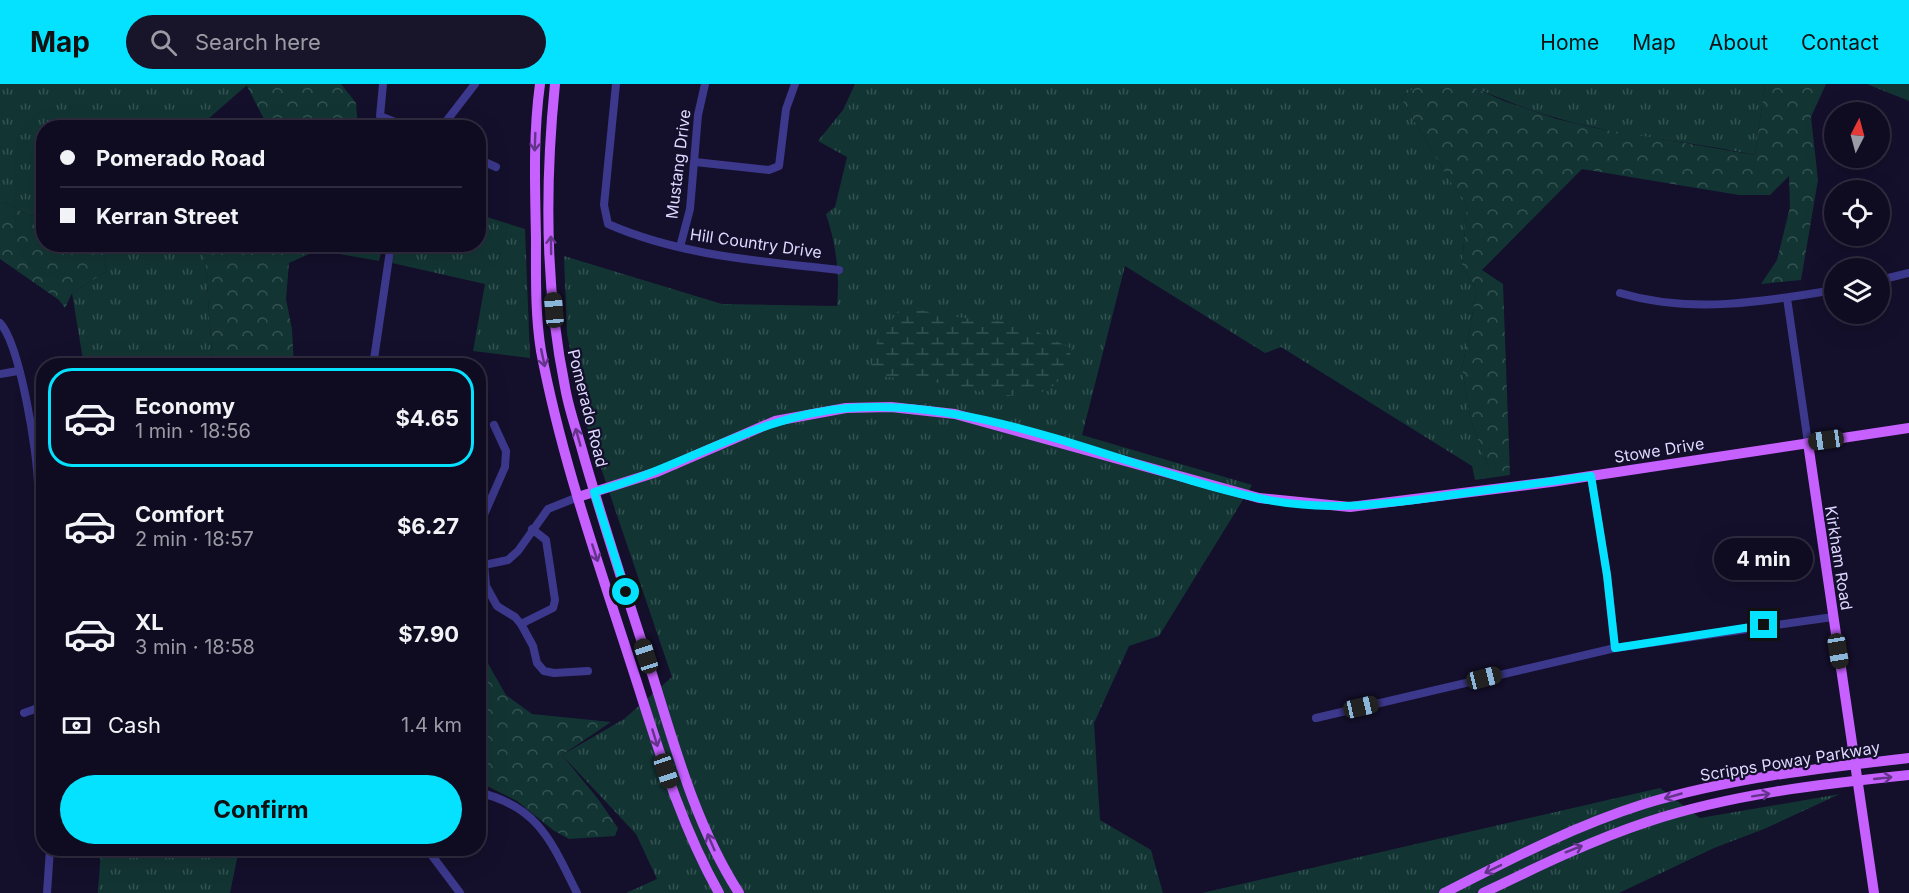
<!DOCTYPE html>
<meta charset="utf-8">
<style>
:root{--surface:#0f0b20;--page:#181429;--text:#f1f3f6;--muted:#9b9ba5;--line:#2f2b3e;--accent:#05e2ff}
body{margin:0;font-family:Inter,sans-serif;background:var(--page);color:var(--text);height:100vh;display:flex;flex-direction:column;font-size:22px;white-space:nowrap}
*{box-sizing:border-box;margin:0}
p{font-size:20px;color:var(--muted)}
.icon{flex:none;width:33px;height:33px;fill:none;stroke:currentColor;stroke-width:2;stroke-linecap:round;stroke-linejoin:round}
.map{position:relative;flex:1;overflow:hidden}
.panel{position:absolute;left:36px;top:274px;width:450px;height:498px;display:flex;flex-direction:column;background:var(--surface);border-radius:24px;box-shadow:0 6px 24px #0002,0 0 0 2px var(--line)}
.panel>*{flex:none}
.hud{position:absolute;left:36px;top:36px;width:450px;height:132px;border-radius:24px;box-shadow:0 6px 24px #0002,0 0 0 2px var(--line);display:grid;align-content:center;height:132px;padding:0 24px;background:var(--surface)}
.needle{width:39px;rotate:6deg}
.tools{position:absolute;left:1824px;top:18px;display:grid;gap:12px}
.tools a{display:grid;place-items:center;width:66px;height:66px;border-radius:50%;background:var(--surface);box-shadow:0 6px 24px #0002,0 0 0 2px var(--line);font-size:30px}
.end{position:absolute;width:27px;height:27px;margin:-14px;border:8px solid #05e2ff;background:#111;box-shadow:0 0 0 3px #111}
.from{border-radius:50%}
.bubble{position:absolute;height:42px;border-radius:21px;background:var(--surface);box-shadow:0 6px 24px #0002,0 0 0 2px var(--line);font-size:20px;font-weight:700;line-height:42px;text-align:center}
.car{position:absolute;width:18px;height:36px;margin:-18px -9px;border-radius:8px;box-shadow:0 0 4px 2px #0007;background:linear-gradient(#222 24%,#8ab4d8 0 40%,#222 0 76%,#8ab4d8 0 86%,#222 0)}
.hud b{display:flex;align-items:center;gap:21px;height:57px;font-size:22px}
.hud b+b{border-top:2px solid var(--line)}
.hud i{width:15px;height:15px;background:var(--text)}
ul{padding:10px 0 0;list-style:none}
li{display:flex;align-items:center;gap:18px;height:99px;margin:0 12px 9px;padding:0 12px;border:3px solid transparent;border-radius:24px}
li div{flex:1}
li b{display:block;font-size:22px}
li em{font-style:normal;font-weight:700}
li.active{border-color:var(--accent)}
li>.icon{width:54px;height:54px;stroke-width:1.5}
.pay{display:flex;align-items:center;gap:15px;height:66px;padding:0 24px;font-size:22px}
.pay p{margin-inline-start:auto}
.cta{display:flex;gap:12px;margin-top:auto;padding:12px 24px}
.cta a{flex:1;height:69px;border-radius:36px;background:var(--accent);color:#111;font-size:24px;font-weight:700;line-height:69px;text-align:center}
header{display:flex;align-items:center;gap:36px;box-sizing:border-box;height:84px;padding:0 30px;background:var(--accent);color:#111}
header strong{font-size:28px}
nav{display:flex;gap:33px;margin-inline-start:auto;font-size:21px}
.search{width:420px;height:54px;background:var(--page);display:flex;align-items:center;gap:15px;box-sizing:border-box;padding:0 21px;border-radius:33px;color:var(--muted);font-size:22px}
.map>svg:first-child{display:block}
.grass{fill:url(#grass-tufts)}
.forest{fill:url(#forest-crowns)}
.wetland{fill:url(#wetland-marsh)}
.park{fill:#123534}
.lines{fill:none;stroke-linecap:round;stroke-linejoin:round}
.minor{stroke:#3c388c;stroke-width:8}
.major{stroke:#c660ff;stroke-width:10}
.oneway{stroke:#64338a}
.route{stroke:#05e2ff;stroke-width:8}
.labels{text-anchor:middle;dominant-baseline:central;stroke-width:4.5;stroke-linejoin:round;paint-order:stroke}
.street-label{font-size:16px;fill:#ded9ff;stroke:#140f2b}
</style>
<header>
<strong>Map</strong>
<div class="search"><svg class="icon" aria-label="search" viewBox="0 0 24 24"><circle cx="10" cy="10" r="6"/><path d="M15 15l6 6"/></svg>Search here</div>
<nav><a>Home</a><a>Map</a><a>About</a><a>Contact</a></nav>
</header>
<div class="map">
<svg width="1909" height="809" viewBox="0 0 1909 809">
<defs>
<pattern id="grass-tufts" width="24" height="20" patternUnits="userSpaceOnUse" patternTransform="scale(1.5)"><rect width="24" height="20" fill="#123534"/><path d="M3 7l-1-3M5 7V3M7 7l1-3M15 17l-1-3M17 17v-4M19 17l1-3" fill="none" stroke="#345252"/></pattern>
<pattern id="forest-crowns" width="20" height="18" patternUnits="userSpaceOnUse" patternTransform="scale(1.5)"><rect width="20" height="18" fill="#123534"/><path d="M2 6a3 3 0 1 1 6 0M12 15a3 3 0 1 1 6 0" fill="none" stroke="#345252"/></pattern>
<pattern id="wetland-marsh" width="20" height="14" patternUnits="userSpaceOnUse" patternTransform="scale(1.5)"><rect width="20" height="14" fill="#123534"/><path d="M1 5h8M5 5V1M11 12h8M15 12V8" fill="none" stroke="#345252"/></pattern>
</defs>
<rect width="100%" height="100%" fill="#140f2b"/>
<g class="grass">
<polygon points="0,0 246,0 247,1 199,43 44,44 43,132 27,131 0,115"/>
<path d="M855,0H1420L1401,14L1448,94L1467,120L1462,182L1477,206L1462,285L1471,338L1489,384V394L1475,396L1472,382L1281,263L1265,269L1125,182L1082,351L1252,401L1159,552L1129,562L1094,639L1100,736L1151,766L1163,809H626L657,795L636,750L562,671L624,635L672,593L584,334L567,250L564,172L722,220L837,222C840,190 836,160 826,130L835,123L847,73L818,57L843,26Z"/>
<path d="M1466,0H1765L1755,71C1690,57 1621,53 1557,34C1525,25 1496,13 1466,0Z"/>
<polygon points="1867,0 1909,0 1909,17"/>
<polygon points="487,133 525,145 530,274 473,267 485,200 392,179 396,161 478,160 479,153"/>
<polygon points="89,161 133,161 136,169 150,161 204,161 213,282 84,282 72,209 107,187 103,170"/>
<polygon points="1660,704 1700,734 1840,710 1764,745 1714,764 1619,809 1202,809"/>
<polygon points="101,765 239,765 230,809 98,809"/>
</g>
<g class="forest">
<polygon points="246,0 341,0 356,19 358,43 268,43"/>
<polygon points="1420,0 1466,0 1504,17 1557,35 1595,44 1755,71 1765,0 1826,0 1811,33 1818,96 1801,196 1761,200 1777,176 1790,123 1789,92 1770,111 1739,111 1582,85 1482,186 1503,200 1510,391 1489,394 1489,384 1471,338 1462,285 1477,206 1462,182 1467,120 1448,94 1401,14"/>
<polygon points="0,115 27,131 43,132 44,160 89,161 103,170 107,187 72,209 65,224 59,216 0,175"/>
<polygon points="204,161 329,161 289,179 286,215 292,245 294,282 213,282"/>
<polygon points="478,562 506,611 532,630 611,638 562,671 598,715 618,744 615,752 569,755 553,746 517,717 479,698"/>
</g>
<polygon class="wetland" points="901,223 964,234 1020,239 1072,265 1062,293 1048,307 1000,313 950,300 878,292 871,283 878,255"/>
<polygon class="park" points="307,160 383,160 383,161 379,177 305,164"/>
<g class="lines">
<g class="minor">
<polyline points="383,0 380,32 410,44"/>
<path d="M616,0L604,121L608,140C681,172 761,177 839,186"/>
<polyline points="441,44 475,0"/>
<polyline points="478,75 496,83"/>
<polyline points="695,78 769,86 779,82 786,25 795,0"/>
<polyline points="680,163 690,125 698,31 705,0"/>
<polyline points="1880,196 1909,189"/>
<path d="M1620,209C1690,230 1763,218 1834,206"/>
<polyline points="1787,214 1808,359"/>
<path d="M0,239C20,260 38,371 38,403C39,425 36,445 44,466"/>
<polyline points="373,282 391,160"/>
<polyline points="0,290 18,287"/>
<polyline points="494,341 506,367 505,383 483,433 481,445 486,502 497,522 515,533 521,540 533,562 537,579 544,587 554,589 588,587"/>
<polyline points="1591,392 1607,491 1615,564"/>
<polyline points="484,481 508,476 518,467 548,425 578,413"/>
<polyline points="521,540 553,524 555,516 546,456 532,445"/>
<polyline points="24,629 35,625 44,627"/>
<polyline points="1316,634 1615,564 1833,533"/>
<path d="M478,708C539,723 551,757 577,809"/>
<polyline points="427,765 460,809"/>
<polyline points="47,809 50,765"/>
</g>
<g class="major">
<path d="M540,0C533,51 535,103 536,154C536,191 535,230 541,267C561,373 597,475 630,577C656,656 678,736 719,809"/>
<path d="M555,0C545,99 545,205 565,303C569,327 578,350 584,373C604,442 626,509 648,577C673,656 694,739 739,809"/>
<polyline points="1808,359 1874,809"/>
<polyline points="578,413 657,388 775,337 846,324 891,323 955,330 1259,414 1350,423 1551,398 1909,344"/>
<path d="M1444,809C1509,776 1574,742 1644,720C1730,694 1820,684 1909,674"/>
<path d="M1483,809C1537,783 1590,757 1647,738C1731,710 1822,700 1909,691"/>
</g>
</g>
<defs><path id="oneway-shaft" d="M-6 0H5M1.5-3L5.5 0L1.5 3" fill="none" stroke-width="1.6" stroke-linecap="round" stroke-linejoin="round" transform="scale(1.5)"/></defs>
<g class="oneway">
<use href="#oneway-shaft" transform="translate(535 58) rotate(92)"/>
<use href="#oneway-shaft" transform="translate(551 161) rotate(-91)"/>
<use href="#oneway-shaft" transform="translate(543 274) rotate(78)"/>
<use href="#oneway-shaft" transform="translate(578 353) rotate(-106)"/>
<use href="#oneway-shaft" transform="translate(595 469) rotate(72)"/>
<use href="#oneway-shaft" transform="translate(655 654) rotate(73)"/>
<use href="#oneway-shaft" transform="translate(1883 694) rotate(-6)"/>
<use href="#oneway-shaft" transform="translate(1761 711) rotate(-9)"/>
<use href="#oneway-shaft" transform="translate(1673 712) rotate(164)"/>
<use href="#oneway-shaft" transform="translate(711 758) rotate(-113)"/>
<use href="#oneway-shaft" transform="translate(1574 765) rotate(-22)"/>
<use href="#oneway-shaft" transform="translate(1493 785) rotate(154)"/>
</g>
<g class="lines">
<path class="route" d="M626,508L594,408C681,385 757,331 848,324C985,313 1125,385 1258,414C1326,429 1390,420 1458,410C1502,404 1546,398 1591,392L1607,491L1615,564L1764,541"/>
</g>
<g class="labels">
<g class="street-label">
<text transform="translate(678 80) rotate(-83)">Mustang Drive</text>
<text transform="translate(756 159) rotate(8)">Hill Country Drive</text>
<text transform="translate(588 324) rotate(76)">Pomerado Road</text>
<text transform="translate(1659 366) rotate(-9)">Stowe Drive</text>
<text transform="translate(1839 474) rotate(81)">Kirkham Road</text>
<text transform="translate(1790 677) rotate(-9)">Scripps Poway Parkway</text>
</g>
</g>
</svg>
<div class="tools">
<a><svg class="needle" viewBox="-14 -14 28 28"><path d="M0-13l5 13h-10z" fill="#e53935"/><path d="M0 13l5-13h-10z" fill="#9b9ba5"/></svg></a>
<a><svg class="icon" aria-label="locate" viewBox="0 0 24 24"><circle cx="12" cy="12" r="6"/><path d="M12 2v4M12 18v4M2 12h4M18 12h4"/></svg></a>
<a><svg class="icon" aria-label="layers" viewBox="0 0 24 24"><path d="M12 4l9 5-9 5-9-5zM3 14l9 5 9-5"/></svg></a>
</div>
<i class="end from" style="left:626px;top:508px"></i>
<i class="end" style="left:1764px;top:541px"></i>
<div class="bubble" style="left:1714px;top:454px;width:99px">4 min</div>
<i class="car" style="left:554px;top:226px;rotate:355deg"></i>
<i class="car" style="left:1826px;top:356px;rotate:262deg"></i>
<i class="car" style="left:1838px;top:567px;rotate:171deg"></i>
<i class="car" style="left:646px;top:572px;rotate:342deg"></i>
<i class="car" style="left:1484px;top:594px;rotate:76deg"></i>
<i class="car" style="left:1361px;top:623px;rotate:77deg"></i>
<i class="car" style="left:666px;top:687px;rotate:161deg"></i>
<div class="hud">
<b><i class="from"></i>Pomerado Road</b>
<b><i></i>Kerran Street</b>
</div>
<section class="panel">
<ul>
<li class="active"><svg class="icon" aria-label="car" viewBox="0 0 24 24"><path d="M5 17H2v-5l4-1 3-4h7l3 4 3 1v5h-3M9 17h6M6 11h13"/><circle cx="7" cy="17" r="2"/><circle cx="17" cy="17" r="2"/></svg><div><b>Economy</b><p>1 min · 18:56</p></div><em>$4.65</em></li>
<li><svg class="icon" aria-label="car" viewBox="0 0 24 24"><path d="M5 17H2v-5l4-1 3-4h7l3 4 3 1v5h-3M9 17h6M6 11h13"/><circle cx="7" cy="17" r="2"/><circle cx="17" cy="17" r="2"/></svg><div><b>Comfort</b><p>2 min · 18:57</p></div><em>$6.27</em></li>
<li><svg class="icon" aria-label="car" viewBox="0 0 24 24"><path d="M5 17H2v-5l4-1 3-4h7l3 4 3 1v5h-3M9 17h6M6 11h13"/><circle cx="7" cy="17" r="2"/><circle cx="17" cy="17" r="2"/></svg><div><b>XL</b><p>3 min · 18:58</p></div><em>$7.90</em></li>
</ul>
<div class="pay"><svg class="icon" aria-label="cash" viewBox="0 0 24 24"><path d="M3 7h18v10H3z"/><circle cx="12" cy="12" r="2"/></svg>Cash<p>1.4 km</p></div>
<div class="cta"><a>Confirm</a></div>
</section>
</div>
